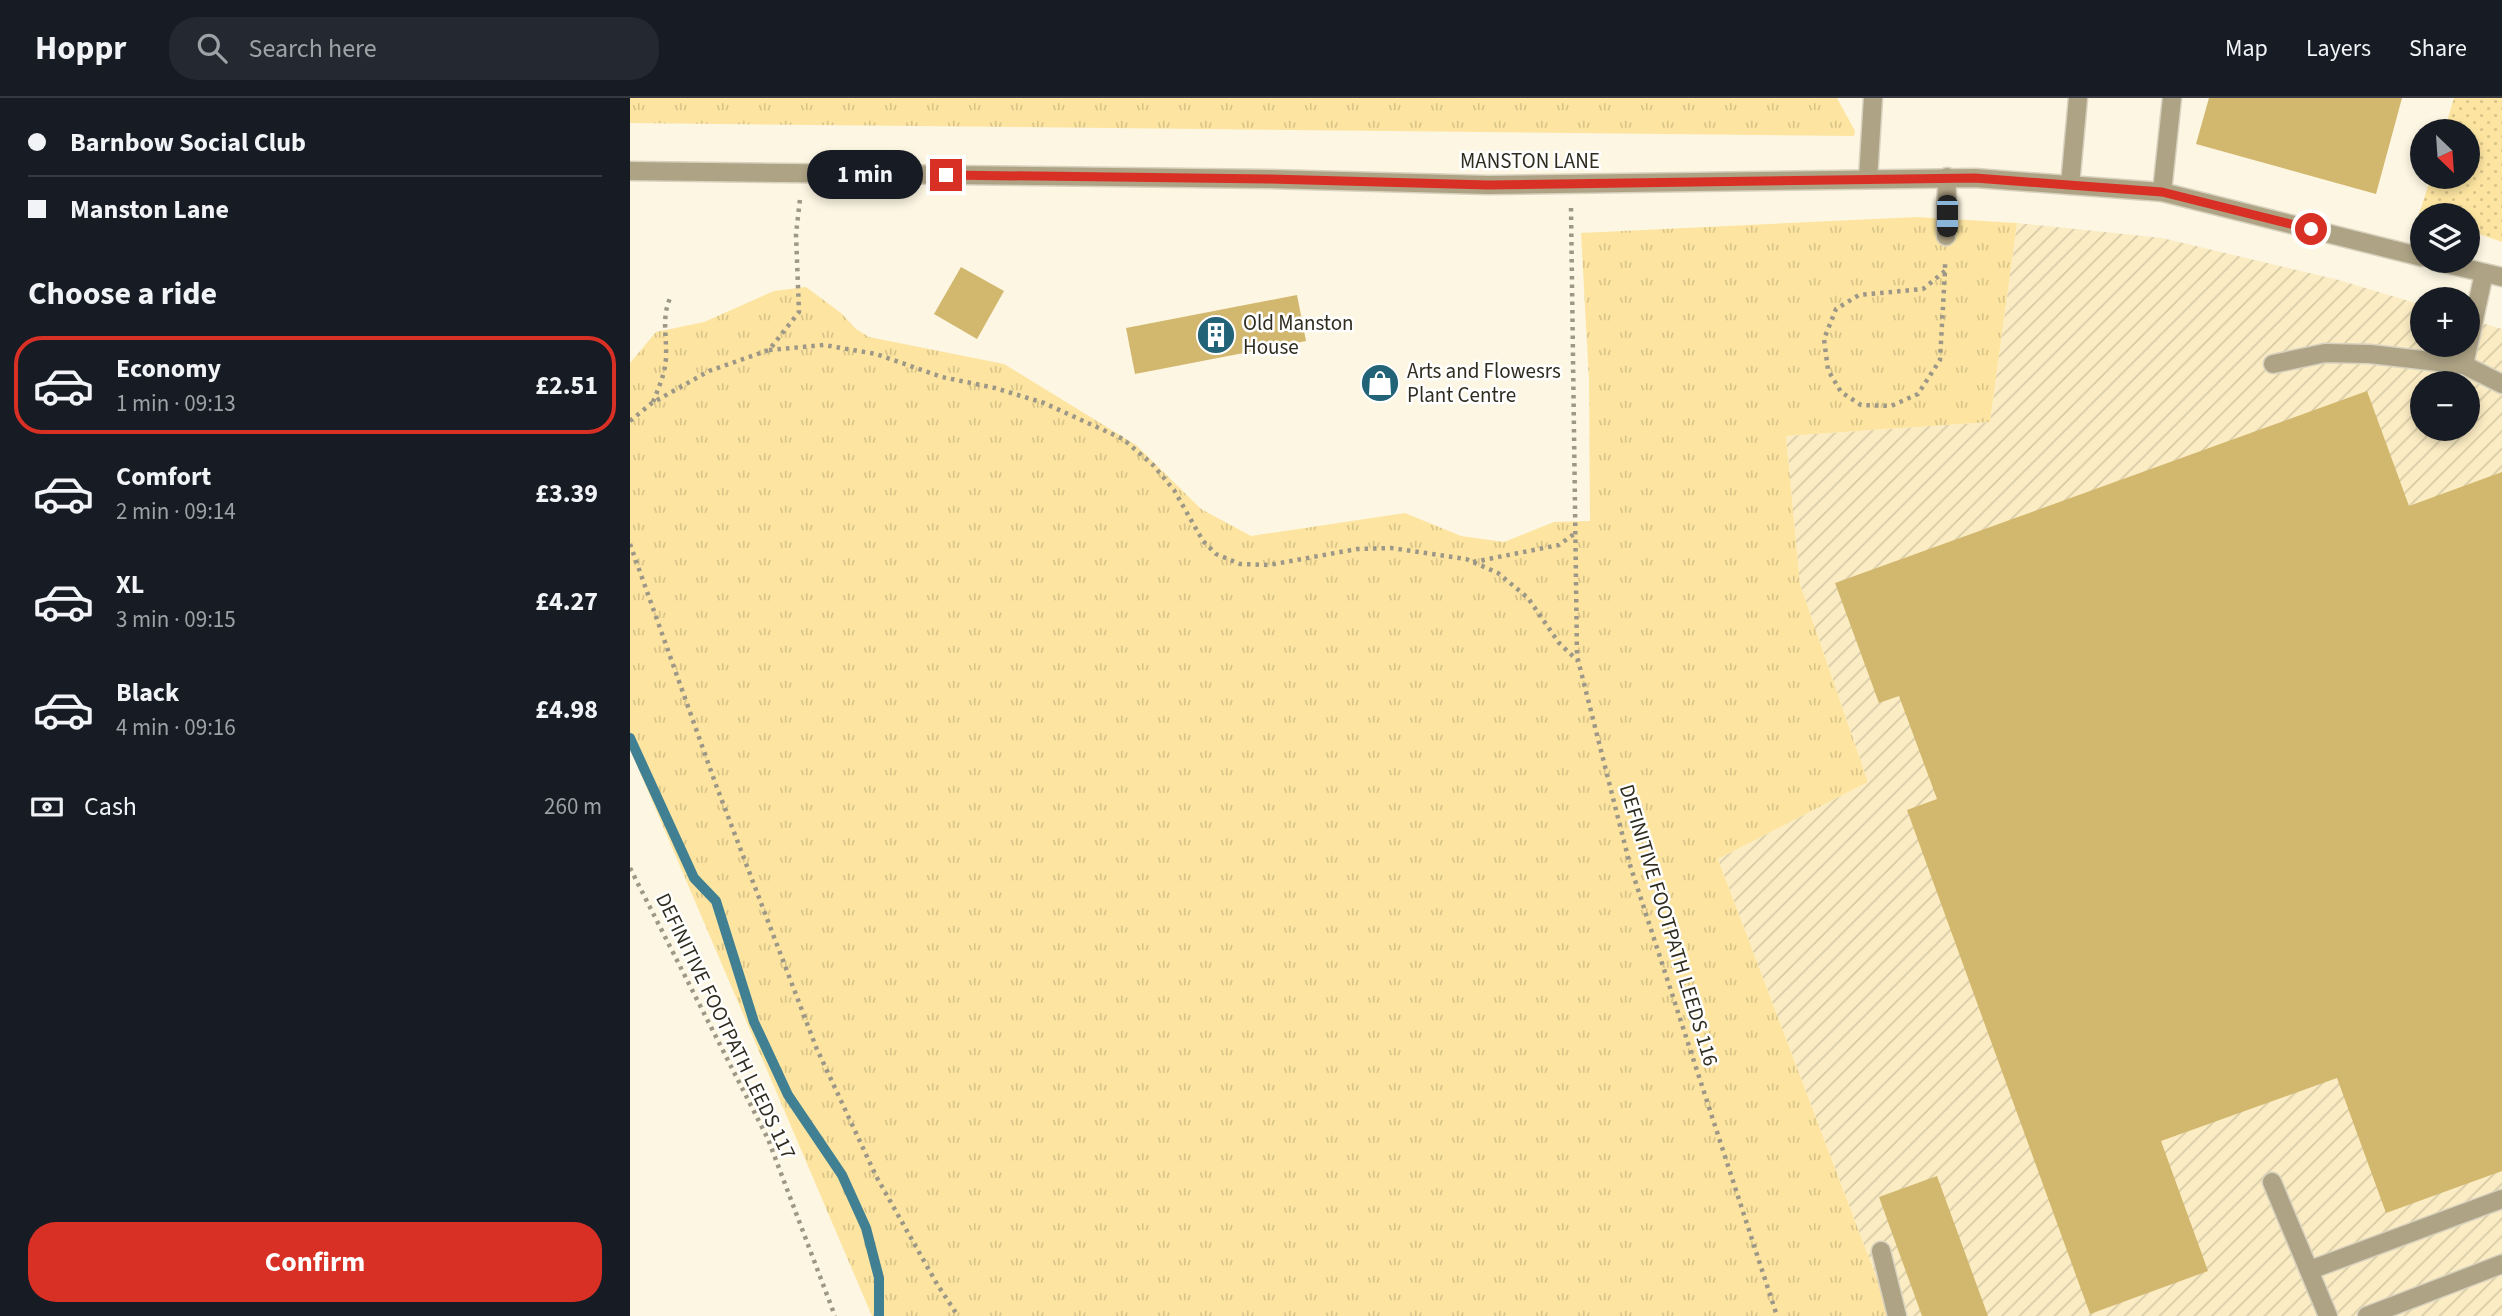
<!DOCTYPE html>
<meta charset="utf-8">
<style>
:root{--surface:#171b24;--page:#242831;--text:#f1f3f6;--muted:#9ea1a6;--line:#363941;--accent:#d93025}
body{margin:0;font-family:"Source Sans 3",sans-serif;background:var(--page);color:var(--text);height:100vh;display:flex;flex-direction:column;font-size:26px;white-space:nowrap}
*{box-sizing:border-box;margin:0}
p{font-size:23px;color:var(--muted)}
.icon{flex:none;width:38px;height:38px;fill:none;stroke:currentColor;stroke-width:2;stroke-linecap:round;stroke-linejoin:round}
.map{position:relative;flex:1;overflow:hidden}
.side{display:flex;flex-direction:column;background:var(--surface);width:630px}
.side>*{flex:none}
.banner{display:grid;align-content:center;height:154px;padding:0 28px;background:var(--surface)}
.needle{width:46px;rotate:155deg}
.buttons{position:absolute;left:1780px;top:21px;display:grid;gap:14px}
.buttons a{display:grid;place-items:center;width:70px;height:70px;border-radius:50%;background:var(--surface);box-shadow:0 4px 10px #0003;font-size:35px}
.end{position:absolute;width:32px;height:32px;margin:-16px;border:9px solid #d93025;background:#fff;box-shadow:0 0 0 4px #fff}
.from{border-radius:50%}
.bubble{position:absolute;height:49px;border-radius:24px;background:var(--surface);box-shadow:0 4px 10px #0003;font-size:23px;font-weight:700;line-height:49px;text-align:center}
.car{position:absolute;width:21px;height:42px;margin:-21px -10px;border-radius:9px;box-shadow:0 0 5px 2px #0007;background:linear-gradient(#222 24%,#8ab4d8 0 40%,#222 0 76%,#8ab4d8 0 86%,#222 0)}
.banner b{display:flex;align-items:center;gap:24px;height:66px;font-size:26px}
.banner b+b{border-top:2px solid var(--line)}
.banner i{width:18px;height:18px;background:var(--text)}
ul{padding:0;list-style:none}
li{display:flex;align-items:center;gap:21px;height:98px;margin:0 14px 10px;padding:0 14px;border:4px solid transparent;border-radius:28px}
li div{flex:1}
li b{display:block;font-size:26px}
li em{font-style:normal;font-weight:700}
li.current{border-color:var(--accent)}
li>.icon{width:63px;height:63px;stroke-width:1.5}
h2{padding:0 28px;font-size:32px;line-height:84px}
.pay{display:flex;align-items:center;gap:18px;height:77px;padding:0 28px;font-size:26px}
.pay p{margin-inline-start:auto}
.action{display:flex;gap:14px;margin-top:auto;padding:14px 28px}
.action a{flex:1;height:80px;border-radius:28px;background:var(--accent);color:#fff;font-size:28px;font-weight:700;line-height:80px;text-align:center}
header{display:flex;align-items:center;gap:42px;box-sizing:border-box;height:98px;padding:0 35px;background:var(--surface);border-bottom:2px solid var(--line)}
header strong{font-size:33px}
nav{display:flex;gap:38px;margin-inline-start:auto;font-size:24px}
.search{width:490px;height:63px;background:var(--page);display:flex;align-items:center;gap:18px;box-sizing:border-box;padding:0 24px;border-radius:28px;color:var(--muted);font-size:26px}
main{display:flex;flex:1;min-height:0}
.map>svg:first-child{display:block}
.industrial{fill:url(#industrial-furrows);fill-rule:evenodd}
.grass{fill:url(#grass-tufts)}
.park{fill:url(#park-dots)}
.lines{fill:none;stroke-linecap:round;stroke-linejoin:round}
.stream{stroke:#418092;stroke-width:10}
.building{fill:#d2b76e}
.service-casing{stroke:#d8d2bf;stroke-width:21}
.minor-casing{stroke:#d8d2bf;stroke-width:21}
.tertiary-casing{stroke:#d8d2bf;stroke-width:21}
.path{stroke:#9c9786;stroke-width:4.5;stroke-dasharray:3.5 5;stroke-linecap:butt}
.service{stroke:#aea385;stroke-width:18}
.minor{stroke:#aea385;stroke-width:18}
.tertiary{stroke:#aea385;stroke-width:18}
.route{stroke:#d93025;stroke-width:9}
.labels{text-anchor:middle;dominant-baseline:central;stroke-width:5;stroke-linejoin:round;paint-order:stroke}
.street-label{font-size:21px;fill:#302c1f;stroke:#fff}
.poi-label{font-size:21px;fill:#302c1f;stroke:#fff;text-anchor:start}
</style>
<header>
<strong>Hoppr</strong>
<div class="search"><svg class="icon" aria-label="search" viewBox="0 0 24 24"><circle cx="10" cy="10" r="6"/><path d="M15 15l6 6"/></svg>Search here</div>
<nav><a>Map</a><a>Layers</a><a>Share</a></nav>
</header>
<main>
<section class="side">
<div class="banner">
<b><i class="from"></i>Barnbow Social Club</b>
<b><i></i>Manston Lane</b>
</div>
<h2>Choose a ride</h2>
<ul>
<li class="current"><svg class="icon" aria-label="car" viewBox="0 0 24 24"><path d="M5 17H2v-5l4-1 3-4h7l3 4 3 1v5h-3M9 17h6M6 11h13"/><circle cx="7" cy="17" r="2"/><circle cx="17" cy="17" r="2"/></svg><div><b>Economy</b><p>1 min · 09:13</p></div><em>£2.51</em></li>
<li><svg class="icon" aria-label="car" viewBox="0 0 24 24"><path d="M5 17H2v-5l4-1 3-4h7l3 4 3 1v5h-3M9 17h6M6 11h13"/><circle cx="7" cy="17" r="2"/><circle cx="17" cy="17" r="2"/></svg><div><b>Comfort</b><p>2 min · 09:14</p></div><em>£3.39</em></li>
<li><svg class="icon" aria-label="car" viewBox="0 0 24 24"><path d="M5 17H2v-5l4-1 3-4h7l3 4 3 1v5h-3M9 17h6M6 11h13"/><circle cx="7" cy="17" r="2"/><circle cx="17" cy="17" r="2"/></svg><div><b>XL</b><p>3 min · 09:15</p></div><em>£4.27</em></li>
<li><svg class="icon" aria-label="car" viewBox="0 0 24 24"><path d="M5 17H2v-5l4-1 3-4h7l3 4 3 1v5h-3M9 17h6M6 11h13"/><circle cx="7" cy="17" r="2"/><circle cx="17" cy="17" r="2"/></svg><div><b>Black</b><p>4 min · 09:16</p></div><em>£4.98</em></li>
</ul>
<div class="pay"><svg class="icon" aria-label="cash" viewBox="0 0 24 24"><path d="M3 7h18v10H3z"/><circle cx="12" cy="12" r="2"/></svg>Cash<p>260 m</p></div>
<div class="action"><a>Confirm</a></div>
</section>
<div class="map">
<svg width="1872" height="1218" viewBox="0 0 1872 1218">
<defs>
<pattern id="industrial-furrows" width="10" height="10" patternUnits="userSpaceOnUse" patternTransform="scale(1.75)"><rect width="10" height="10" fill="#fbecc3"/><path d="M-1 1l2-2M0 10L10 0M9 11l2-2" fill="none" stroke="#d7cba7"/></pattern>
<pattern id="grass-tufts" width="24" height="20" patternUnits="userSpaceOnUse" patternTransform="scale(1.75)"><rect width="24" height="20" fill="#fde5a1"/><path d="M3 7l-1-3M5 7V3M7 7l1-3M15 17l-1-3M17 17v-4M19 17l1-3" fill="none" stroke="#d9c58a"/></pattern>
<pattern id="park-dots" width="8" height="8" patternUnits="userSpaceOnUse" patternTransform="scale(1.75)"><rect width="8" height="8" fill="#fde5a1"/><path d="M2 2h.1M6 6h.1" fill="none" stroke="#d9c58a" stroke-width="1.8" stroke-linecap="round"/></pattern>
</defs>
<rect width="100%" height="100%" fill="#fdf6e2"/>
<path class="industrial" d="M1387,125L1532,140L1709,182L1792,207V247H1838V221L1872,231V1218H1261L1088,761L1238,684L1170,486L1156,338L1360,324ZM1792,285H1838V331H1792Z"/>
<g class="grass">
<polygon points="0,0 1207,0 1225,33 1224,38 0,25"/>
<polygon points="1287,119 1387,125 1360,324 1156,338 1170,486 1238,684 1088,761 1261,1218 242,1218 0,651 0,265 26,234 74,224 144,193 176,189 211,215 226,231 239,239 374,266 506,347 571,411 621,438 775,415 831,438 874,444 924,424 960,423 959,282 951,135"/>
</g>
<polygon class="park" points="1824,0 1872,0 1872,144 1838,132 1838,117 1789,116 1801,79 1838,79 1838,33 1814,33"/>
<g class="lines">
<polyline class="stream" points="0,640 64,780 86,803 124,924 158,997 212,1077 236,1130 249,1180 249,1218"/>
</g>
<g class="building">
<polygon points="1579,0 1772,0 1746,96 1566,46"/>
<polygon points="331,169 374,193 347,241 304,216"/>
<polygon points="667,197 676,243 505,276 496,230"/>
<polygon points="1737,293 1779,408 1872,374 1872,1073 1756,1115 1707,980 1531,1043 1578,1173 1460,1216 1277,712 1307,701 1269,598 1249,605 1205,485"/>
<polygon points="1307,1078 1358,1218 1292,1218 1249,1099"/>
</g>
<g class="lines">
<g class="service-casing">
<g id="service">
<polyline points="1532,94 1542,0"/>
<polyline points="1316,138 1317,79"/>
<polyline points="1643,266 1695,255 1740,256 1834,267 1854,175"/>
<polyline points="1834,267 1872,286"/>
<polyline points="1642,1084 1698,1218"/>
<polyline points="1251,1153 1267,1218"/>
<polyline points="1680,1172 1872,1101"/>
</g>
</g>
<g class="minor-casing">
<g id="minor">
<polyline points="1238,81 1243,0"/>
<polyline points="1440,87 1448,0"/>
<polyline points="1737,1218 1872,1166"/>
</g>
</g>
<g class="tertiary-casing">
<g id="tertiary">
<polyline points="0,73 639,81 858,87 1345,80 1532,94 1792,159"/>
<polyline points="1805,163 1872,179"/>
</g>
</g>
<g class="path">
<polyline points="941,110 947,558 1000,767 1147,1218"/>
<polyline points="1315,173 1293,191 1229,197 1206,211 1194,241 1198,272 1211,294 1231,307 1261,308 1288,296 1310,262 1315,173 1315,163"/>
<polyline points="139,252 194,247 246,256 312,279 365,290 414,305 493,341 523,367 544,392 573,443 586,456 610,466 639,467 727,451 761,450 836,461 868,475 898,500 929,545 948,563"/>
<path d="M23,304C29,289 35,276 36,260C37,237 31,219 41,198"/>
<polyline points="0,323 22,305 79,273 139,252 169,214 166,136 170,101"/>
<polyline points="0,446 86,687 186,949 246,1078 307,1186 328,1218"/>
<polyline points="843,464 929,447 944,436"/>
<polyline points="0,770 138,1041 205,1218"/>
</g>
<use href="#service" class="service"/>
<use href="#minor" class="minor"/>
<use href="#tertiary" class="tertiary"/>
</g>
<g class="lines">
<polyline class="route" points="316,77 639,81 858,87 1345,80 1532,94 1681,131"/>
</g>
<defs>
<g id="building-disc" transform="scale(2.0125)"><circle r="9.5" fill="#226378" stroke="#fff"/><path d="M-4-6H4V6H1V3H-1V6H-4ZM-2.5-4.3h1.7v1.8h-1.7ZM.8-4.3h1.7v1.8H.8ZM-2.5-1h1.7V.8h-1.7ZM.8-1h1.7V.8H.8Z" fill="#fff"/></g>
<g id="shop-disc" transform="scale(2.0125)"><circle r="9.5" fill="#226378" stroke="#fff"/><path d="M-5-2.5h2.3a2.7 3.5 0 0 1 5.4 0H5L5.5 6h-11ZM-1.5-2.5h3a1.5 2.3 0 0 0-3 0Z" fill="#fff"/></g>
</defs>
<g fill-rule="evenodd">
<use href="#building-disc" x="586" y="237"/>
<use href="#shop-disc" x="750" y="285"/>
</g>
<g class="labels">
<g class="street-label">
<text x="900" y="63">MANSTON LANE</text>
<text transform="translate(1039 827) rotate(73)">DEFINITIVE FOOTPATH LEEDS 116</text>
<text transform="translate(96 928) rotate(64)">DEFINITIVE FOOTPATH LEEDS 117</text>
</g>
<g class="poi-label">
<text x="613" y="225">Old Manston<tspan x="613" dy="24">House</tspan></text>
<text x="777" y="273">Arts and Flowesrs<tspan x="777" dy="24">Plant Centre</tspan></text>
</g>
</g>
</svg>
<div class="buttons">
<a><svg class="needle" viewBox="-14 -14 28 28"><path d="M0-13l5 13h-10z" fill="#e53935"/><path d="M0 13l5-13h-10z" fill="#9ea1a6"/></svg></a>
<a><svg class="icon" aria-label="layers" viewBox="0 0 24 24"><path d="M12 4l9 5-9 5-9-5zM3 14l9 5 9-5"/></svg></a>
<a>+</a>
<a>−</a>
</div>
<i class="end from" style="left:1681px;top:131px"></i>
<i class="end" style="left:316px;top:77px"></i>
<div class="bubble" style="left:177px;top:52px;width:116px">1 min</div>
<i class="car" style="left:1317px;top:118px;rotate:180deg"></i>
</div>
</main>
